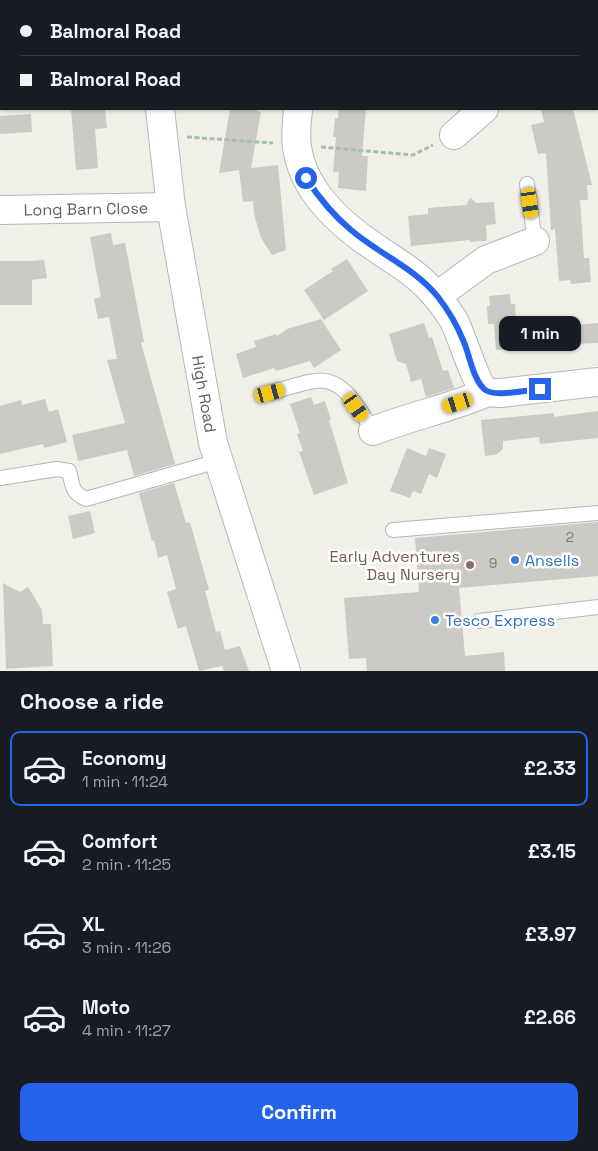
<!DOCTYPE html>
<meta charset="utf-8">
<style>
:root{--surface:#171b24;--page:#20242c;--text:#f1f3f6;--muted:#9ea1a6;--line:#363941;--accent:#2563eb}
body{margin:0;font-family:"Space Grotesk",sans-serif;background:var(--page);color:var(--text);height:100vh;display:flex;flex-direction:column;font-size:19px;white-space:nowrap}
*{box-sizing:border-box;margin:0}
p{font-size:16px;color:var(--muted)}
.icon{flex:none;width:28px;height:28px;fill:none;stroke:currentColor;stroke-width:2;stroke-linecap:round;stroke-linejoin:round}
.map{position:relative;height:671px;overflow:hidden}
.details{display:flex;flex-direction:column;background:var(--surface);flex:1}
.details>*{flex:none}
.top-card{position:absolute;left:0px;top:0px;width:599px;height:110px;box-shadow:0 1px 4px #0004;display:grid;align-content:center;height:110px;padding:0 20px;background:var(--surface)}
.end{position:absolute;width:22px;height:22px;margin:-11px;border:6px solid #2563eb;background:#fff;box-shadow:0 0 0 2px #fff}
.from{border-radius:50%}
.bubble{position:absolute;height:35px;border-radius:10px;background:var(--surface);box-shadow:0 1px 4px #0004;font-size:16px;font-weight:600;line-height:35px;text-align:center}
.car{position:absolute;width:15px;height:30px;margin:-15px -8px;border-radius:6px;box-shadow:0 0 4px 1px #0007;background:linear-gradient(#f5c518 24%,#345 0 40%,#f5c518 0 76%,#345 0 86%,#f5c518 0)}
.top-card b{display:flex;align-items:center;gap:18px;height:48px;font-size:19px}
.top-card b+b{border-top:1px solid var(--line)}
.top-card i{width:12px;height:12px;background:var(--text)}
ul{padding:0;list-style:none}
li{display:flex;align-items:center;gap:15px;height:75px;margin:0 10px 8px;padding:0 10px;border:2px solid transparent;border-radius:10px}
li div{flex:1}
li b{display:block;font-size:19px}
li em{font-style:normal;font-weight:600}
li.selected{border-color:var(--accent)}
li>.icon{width:45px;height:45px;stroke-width:1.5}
h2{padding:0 20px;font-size:22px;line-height:60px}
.button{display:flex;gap:10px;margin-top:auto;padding:10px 20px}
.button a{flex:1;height:58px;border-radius:10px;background:var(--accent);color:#fff;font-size:20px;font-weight:600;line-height:58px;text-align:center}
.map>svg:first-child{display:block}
.building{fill:#cbcac4}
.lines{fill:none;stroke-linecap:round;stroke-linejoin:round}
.lane-casing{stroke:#b5b6bb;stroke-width:16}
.street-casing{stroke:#b5b6bb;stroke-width:30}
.secondary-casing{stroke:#b6b8be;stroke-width:30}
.path{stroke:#a0c2af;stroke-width:3;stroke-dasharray:5 2.5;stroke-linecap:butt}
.lane{stroke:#fff;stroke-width:14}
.street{stroke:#fff;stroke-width:28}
.secondary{stroke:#fff;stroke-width:28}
.route{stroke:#2563eb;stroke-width:6}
.shop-dot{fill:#3f7fe0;stroke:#fff;stroke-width:2}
.education-dot{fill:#8d6e63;stroke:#fff;stroke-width:2}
.labels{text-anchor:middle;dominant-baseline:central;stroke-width:5;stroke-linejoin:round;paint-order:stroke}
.number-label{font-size:14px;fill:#7a7b7e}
.street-label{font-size:16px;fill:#5f6167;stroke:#fff}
.education-label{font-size:16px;fill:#785e54;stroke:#fff;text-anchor:end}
.shop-label{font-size:16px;fill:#366cbe;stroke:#fff;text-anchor:start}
</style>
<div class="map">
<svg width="598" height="671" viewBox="0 0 598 671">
<rect width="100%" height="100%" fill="#f0efe8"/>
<g class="building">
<polygon points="71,109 105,109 107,128 95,129 98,168 76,170"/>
<polygon points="230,109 257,109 257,111 261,112 251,168 278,165 286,250 272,255 261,238 254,214 253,201 243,202 239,170 219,173"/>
<polygon points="338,109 366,109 362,156 368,156 366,191 338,188 339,172 333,172 336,137 333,137 335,118 338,118"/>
<polygon points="541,109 573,109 592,185 587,185 588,200 580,200 584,258 589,258 591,282 571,284 570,280 559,281 555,229 551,230 546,153 538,154 531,125 544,122"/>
<polygon points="31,114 32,132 0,134 0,116"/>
<polygon points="470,198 476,203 494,202 496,224 486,225 487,241 470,242 470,240 411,246 408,216 428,214 428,208 466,205"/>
<polygon points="111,233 113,245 125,243 144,342 141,343 175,464 134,476 127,450 78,461 72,435 125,423 107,360 117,359 109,317 98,319 94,299 101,297 90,237"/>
<polygon points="347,259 368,291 324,320 304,290 333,271 331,269"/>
<polygon points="44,260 47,278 32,280 32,305 0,305 0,261 32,261"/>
<polygon points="510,294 511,304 515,304 516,322 520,322 520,330 525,330 526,348 496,350 494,324 488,324 487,306 490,306 489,296"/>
<polygon points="321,319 341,350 314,368 310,361 276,371 274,368 243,378 236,354 256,347 254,341 276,334 277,336 287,329"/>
<polygon points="424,323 429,338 432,337 443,371 448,370 454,388 426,397 421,379 411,382 406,364 397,361 389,334"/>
<polygon points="598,323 598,343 576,344 574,325"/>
<polygon points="311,397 314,405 325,401 331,420 329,420 348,483 314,495 299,452 303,451 297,434 300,433 290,404"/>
<polygon points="45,399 49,412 58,409 67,442 44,448 43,444 0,454 0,406 21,400 22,405"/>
<polygon points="598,411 598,438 540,444 539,437 503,441 503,449 497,454 485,456 481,420 554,413 554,417"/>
<polygon points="407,448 426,456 429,448 446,454 437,478 429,474 421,494 413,491 410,498 390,491"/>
<polygon points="174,483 186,523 190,522 197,547 209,590 205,591 216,632 220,631 225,650 240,646 249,671 224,671 222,666 199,671 186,626 178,629 167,592 176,589 167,555 158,558 154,540 152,541 139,493"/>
<polygon points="90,511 95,533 73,539 68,516"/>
<polygon points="598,522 598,576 459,588 465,656 504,652 505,671 367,671 366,658 349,659 344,598 419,592 415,538"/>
<polygon points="3,583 20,592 28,587 42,610 43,624 51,624 53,666 6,669"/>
</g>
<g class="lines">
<g class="lane-casing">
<g id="lane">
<polyline points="527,184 535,241"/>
<path d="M270,393C284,389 300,383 315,381C344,376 360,411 373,431"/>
<path d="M0,478L57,469L69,471C73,486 71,492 86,499L218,461"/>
<polyline points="393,530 598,513"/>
<polyline points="479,621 598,607"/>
</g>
</g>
<g class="street-casing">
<g id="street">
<polyline points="306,1 306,0"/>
<polyline points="598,4 598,2"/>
<polyline points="0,55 1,55"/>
<polyline points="598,86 598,88"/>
<path d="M298,109C297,121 295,134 297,147C303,192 342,226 379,250C393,260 409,269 422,281C434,292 444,305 453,319C461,333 476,385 486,391C490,393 496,393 501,393L598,382"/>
<polyline points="454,135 484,109"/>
<polyline points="0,210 171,207"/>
<polyline points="437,296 486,260 535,241"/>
<path d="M373,431C411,416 451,408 488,392"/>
</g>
</g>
<g class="secondary-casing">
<g id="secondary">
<polyline points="149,0 149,1"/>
<polyline points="160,109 171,207 213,443 286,671"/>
</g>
</g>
<g class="path">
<polyline points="187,137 273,143"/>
<polyline points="321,147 413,155 433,145"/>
</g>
<use href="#lane" class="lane"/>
<use href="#street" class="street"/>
<use href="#secondary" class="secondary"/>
</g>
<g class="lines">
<path class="route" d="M306,178C319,198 333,215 351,230C379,254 415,268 438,297C448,310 457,325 463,340C470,355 472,377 484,389C493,398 527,390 540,389"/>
</g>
<g class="shop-dot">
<circle cx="515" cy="560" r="5"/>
<circle cx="435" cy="620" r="5"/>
</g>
<circle class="education-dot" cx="470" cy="565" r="5"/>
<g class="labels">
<g class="number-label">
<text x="570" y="537">2</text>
<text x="493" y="563">9</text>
</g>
<g class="street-label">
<text transform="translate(86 209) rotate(-1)">Long Barn Close</text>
<text transform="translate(204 394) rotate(80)">High Road</text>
</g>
<g class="education-label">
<text x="460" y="556">Early Adventures<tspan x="460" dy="18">Day Nursery</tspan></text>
</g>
<g class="shop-label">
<text x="525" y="560">Ansells</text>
<text x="445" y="620">Tesco Express</text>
</g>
</g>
</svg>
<i class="end from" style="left:306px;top:178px"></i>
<i class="end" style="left:540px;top:389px"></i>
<div class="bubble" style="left:499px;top:316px;width:82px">1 min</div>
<i class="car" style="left:530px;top:203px;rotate:172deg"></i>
<i class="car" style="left:270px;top:393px;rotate:75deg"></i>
<i class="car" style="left:458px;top:403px;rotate:252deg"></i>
<i class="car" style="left:356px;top:407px;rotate:145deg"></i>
<div class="top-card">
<b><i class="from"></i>Balmoral Road</b>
<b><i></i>Balmoral Road</b>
</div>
</div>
<section class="details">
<h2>Choose a ride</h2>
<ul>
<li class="selected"><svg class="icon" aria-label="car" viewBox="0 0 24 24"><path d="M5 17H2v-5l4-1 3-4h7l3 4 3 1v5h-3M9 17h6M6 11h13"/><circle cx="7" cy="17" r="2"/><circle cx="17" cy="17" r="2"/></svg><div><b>Economy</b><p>1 min · 11:24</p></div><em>£2.33</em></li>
<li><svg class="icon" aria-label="car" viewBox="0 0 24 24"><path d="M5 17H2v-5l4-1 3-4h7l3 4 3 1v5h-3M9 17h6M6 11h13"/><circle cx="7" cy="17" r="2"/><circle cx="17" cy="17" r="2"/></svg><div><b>Comfort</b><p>2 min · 11:25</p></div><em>£3.15</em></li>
<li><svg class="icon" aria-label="car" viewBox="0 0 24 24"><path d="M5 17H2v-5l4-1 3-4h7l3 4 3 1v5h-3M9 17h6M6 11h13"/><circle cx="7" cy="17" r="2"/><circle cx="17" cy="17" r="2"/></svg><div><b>XL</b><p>3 min · 11:26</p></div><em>£3.97</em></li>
<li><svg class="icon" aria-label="car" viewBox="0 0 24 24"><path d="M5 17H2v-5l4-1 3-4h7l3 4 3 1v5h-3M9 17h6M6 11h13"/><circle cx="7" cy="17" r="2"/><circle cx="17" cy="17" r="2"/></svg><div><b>Moto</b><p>4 min · 11:27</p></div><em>£2.66</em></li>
</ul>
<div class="button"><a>Confirm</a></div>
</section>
